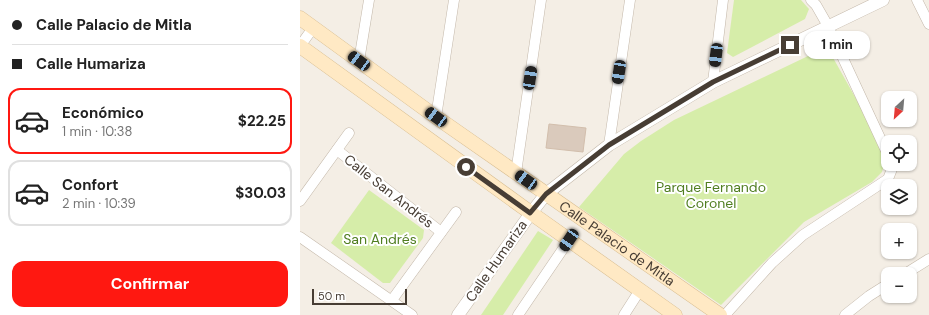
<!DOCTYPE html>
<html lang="es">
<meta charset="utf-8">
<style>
:root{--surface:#fff;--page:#f6f6f6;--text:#222;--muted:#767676;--line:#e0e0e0;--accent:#ff1811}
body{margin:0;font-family:"DM Sans",sans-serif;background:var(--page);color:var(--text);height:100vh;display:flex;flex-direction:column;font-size:15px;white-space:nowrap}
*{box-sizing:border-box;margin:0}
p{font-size:13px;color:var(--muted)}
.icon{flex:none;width:22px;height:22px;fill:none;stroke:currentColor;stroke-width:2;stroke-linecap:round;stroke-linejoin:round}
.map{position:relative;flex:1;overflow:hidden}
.drawer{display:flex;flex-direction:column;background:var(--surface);width:300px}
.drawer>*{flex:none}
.guide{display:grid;align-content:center;height:88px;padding:0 12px;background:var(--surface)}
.needle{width:26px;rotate:206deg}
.fabs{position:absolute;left:581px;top:91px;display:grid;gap:8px}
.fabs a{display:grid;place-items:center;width:36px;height:36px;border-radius:8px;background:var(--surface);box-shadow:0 1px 3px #0004;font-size:20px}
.scale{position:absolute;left:12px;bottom:10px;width:95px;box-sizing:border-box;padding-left:4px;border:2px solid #473d34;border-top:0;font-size:11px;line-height:14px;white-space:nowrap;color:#473d34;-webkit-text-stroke:3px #fff;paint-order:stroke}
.end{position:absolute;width:18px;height:18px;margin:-9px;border:5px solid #473d34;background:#fff;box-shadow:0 0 0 2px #fff}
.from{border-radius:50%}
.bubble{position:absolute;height:28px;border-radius:12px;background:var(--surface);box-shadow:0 1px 3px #0004;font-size:13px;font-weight:700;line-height:28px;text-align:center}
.car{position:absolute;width:12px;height:24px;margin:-12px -6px;border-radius:5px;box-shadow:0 0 3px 1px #0007;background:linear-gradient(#222 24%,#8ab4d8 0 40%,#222 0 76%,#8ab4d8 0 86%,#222 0)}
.guide b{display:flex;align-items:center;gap:14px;height:38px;font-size:15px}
.guide b+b{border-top:1px solid var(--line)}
.guide i{width:10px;height:10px;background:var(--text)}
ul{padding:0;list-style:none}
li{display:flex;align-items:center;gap:12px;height:66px;margin:0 8px 6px;padding:0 4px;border:2px solid var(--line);border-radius:12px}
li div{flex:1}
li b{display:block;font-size:15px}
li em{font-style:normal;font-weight:700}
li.current{border-color:var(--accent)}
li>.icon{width:36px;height:36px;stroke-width:1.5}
.button{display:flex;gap:8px;margin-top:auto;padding:8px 12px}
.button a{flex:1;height:46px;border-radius:12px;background:var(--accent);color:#fff;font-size:16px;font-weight:700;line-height:46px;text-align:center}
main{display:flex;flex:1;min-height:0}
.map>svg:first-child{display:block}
.green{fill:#d6eda9}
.building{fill:#dacabc;stroke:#d2beac}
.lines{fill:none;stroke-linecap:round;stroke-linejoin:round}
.minor-casing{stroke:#c3b7a9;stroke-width:11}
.tertiary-casing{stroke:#c3b7a9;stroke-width:13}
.secondary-casing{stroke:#d8bd90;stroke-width:15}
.minor{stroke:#fff;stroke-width:10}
.tertiary{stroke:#fff;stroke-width:12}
.secondary{stroke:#ffe9c4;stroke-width:14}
.route{stroke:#473d34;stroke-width:5}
.labels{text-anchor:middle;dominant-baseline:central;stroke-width:4;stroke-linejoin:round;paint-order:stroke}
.park-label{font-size:14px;fill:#507e21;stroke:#fff}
.street-label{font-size:14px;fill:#473d34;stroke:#fff}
</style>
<main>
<section class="drawer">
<div class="guide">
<b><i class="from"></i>Calle Palacio de Mitla</b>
<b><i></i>Calle Humariza</b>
</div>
<ul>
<li class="current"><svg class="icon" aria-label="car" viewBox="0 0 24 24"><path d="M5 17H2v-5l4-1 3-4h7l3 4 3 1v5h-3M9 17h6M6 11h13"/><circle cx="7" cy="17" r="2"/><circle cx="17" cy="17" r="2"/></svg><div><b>Económico</b><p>1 min · 10:38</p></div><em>$22.25</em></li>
<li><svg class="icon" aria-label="car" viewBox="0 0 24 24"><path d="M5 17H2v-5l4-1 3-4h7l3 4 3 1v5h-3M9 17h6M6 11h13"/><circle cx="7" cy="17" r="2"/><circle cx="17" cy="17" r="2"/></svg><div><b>Confort</b><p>2 min · 10:39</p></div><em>$30.03</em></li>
</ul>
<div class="button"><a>Confirmar</a></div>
</section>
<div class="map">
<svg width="629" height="315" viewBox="0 0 629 315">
<rect width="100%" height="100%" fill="#f4eee5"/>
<g class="green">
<polygon points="434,0 501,0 509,9 505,19 433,57 427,53"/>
<polygon points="527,47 582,145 585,160 582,172 572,182 504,222 421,305 279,207 324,154 341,141 374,120"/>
<polygon points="69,190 124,230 123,238 90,283 83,283 31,243"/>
<polygon points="238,231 253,240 203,315 181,315"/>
</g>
<polygon class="building" points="249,124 286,128 283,152 246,148"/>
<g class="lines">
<g class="minor-casing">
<g id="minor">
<polyline points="511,0 516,5 528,26 588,155"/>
<polyline points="617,0 629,24"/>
<polyline points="0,46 13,28"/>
<polyline points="59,61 69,0"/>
<polyline points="413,82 423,0"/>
<polyline points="136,117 154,0"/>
<polyline points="309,145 330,0"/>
<polyline points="37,150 141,232"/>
<polyline points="216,173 241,0"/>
<polyline points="0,201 49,133"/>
<polyline points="0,237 112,315"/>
<polyline points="605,274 629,259"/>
<polyline points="92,300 156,212"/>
<polyline points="218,315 269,240"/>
<polyline points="324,315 340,290"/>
<polyline points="425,315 472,263 503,235 588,179 592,169 592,164"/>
<polyline points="545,315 569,296 588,284"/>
</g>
</g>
<g class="tertiary-casing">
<polyline id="tertiary" points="158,315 231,213 246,194 309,145 413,82 583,0"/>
</g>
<g class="secondary-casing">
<g id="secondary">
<path id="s1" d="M0,18L136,117L420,315"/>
<polyline points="0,46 231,213 375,315"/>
</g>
</g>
<use href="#minor" class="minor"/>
<use href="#tertiary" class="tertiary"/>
<use href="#secondary" class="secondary"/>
</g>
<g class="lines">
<polyline class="route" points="166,167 230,213 246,194 309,145 413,82 490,45"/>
</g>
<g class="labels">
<g class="park-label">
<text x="411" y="187">Parque Fernando<tspan x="411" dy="16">Coronel</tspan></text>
<text x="80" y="239">San Andrés</text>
</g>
<g class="street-label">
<text transform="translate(89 191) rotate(38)">Calle San Andrés</text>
<text stroke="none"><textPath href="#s1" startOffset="389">Calle Palacio de Mitla</textPath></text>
<text transform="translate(196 261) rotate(-55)">Calle Humariza</text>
</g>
</g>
</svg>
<div class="fabs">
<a><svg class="needle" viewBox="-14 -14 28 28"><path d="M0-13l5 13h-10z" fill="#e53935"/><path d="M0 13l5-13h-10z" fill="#767676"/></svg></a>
<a><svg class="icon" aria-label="locate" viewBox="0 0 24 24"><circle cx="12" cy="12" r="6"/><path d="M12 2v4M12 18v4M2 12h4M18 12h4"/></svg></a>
<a><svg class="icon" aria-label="layers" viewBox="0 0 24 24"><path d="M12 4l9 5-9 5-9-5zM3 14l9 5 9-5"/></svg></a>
<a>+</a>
<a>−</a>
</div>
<div class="scale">50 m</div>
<i class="end from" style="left:166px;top:167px"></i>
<i class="end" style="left:490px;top:45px"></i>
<div class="bubble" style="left:504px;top:31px;width:66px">1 min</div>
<i class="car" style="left:416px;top:55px;rotate:187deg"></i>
<i class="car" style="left:59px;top:61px;rotate:306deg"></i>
<i class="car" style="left:319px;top:72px;rotate:189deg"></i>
<i class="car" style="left:230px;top:78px;rotate:9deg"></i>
<i class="car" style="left:136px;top:117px;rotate:306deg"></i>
<i class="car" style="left:226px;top:180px;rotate:305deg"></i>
<i class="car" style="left:269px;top:240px;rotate:214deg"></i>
</div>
</main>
